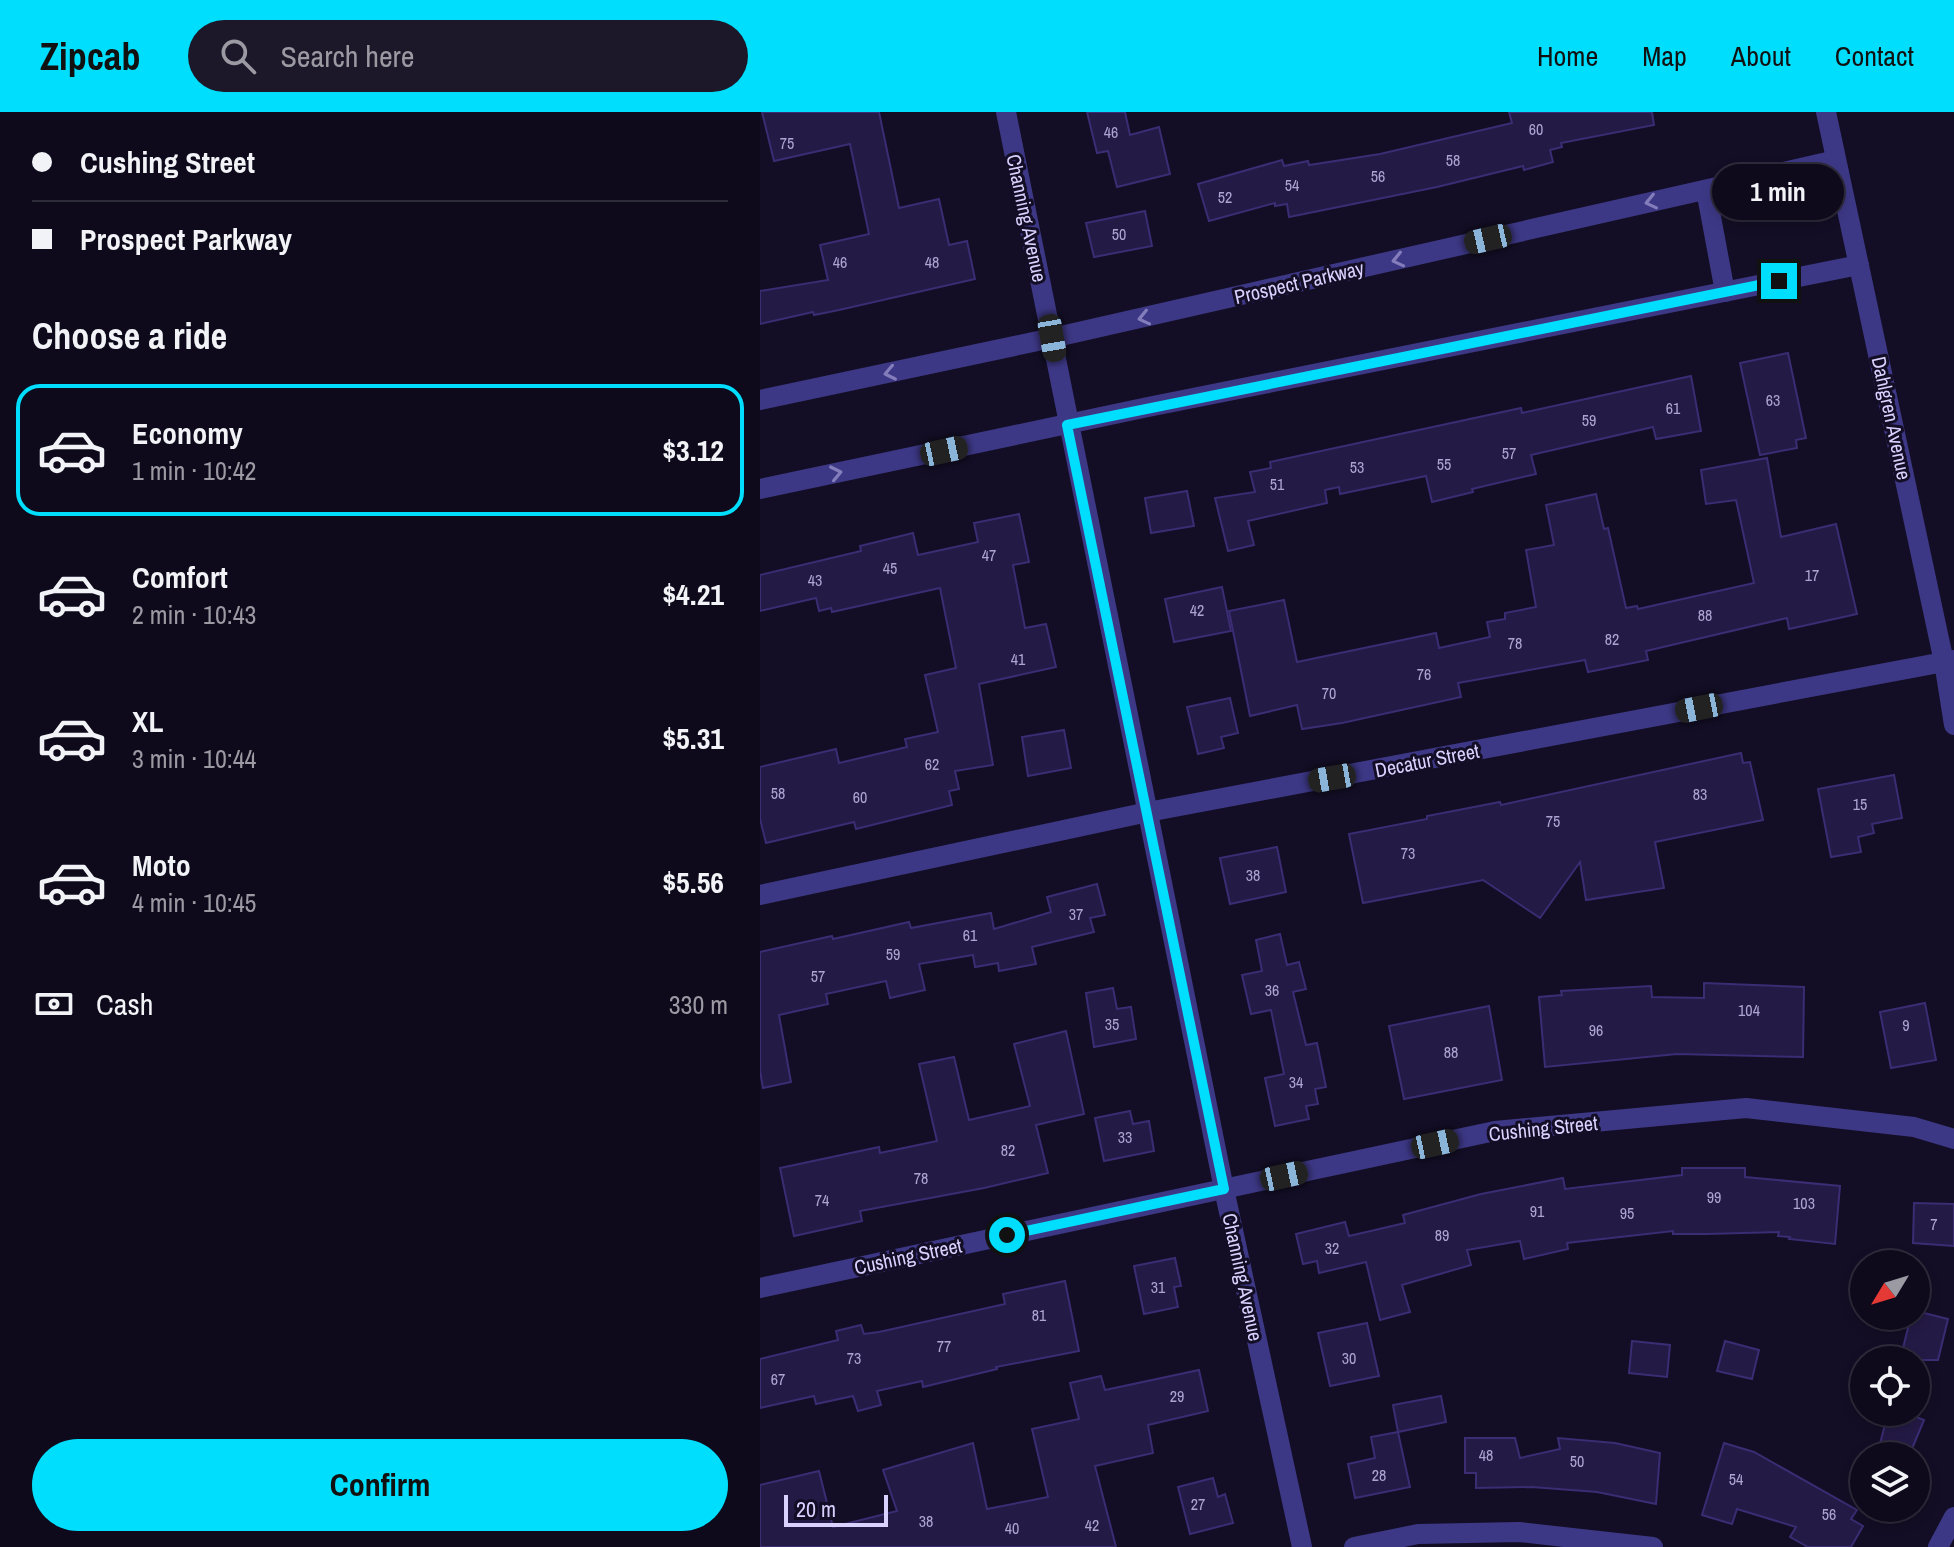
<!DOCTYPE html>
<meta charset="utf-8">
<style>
:root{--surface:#0e0a1c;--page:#1c1829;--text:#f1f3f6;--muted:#9b9aa3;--line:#2e2b3b;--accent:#00defd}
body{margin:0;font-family:"Archivo Narrow",sans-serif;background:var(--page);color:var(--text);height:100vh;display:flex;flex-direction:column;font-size:30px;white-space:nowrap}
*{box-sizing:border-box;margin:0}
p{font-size:26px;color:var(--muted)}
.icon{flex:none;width:44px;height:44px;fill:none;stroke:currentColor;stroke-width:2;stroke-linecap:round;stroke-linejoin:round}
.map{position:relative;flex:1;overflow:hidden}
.drawer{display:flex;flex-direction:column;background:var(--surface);width:760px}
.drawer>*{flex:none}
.hud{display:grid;align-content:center;height:176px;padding:0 32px;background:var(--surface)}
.needle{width:52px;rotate:232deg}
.buttons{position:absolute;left:1090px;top:1138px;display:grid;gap:16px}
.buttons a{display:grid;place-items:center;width:80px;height:80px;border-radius:50%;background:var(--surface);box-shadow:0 4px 12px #0003,0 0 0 2px var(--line);font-size:40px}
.scale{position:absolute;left:24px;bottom:20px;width:104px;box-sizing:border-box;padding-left:8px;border:4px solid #d9d2ff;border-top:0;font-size:22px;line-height:28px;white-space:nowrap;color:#d9d2ff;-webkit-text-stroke:6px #130e25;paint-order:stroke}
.end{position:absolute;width:36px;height:36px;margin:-18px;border:10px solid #00defd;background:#111;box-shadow:0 0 0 4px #111}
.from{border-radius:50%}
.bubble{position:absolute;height:56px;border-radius:28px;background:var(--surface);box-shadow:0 4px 12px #0003,0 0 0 2px var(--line);font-size:26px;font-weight:800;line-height:56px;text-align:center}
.car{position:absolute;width:24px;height:48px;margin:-24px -12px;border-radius:10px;box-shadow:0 0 6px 2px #0007;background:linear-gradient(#222 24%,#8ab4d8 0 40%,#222 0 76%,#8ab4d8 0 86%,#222 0)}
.hud b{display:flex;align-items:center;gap:28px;height:76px;font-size:30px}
.hud b+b{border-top:2px solid var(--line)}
.hud i{width:20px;height:20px;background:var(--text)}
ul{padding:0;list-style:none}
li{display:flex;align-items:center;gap:24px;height:132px;margin:0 16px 12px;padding:0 16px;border:4px solid transparent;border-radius:24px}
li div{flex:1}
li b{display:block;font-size:30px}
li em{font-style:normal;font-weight:800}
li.selected{border-color:var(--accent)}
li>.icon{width:72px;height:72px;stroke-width:1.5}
h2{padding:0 32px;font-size:36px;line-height:96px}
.pay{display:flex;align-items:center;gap:20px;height:88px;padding:0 32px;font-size:30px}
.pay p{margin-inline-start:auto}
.action{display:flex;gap:16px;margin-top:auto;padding:16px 32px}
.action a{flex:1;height:92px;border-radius:48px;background:var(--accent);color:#111;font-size:32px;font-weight:800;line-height:92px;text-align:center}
header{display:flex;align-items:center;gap:48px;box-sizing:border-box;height:112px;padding:0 40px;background:var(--accent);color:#111}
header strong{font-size:38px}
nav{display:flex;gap:44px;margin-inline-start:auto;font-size:28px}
.search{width:560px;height:72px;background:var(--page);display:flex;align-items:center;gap:20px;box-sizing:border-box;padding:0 28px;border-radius:44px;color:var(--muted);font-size:30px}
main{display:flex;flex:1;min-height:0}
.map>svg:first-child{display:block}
.building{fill:#241a46;stroke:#3b2c73;stroke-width:2}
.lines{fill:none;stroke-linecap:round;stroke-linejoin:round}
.minor{stroke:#3d3885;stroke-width:20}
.oneway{stroke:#837dbc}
.route{stroke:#00defd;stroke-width:10}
.labels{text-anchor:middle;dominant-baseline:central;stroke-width:6;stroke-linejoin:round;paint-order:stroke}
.number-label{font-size:16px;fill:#aca4d1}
.street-label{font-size:20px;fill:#d9d2ff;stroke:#130e25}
</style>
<header>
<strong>Zipcab</strong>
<div class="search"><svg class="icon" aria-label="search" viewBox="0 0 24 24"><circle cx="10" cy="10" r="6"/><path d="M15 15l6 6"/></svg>Search here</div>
<nav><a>Home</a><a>Map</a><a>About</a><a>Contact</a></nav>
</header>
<main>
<section class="drawer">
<div class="hud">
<b><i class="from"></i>Cushing Street</b>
<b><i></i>Prospect Parkway</b>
</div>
<h2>Choose a ride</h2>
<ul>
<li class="selected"><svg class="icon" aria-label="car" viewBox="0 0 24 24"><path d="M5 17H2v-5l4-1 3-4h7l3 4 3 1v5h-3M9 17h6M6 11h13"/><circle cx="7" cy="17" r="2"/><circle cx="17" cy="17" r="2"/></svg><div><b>Economy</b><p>1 min · 10:42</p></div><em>$3.12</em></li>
<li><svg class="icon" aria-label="car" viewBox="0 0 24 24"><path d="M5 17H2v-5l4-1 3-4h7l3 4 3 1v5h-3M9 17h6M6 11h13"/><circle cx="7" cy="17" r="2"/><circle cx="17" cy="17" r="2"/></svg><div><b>Comfort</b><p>2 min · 10:43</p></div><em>$4.21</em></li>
<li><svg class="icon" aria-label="car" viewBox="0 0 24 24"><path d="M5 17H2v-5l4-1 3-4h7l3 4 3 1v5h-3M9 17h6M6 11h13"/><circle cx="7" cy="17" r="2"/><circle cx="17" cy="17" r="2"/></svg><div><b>XL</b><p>3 min · 10:44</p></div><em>$5.31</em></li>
<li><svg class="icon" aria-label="car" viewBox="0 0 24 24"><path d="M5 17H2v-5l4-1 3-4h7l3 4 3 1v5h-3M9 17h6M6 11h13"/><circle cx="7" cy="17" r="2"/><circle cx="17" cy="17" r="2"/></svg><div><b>Moto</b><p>4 min · 10:45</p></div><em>$5.56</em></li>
</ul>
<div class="pay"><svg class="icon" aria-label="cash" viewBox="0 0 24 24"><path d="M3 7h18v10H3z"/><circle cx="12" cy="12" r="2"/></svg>Cash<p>330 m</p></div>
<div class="action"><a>Confirm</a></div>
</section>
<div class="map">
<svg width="1194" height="1435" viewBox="0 0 1194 1435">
<rect width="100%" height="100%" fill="#130e25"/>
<g class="building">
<polygon points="2,0 119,0 139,96 179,87 189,133 207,129 215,167 79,198 54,203 53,200 0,212 0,179 68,168 60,133 109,122 90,32 14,49"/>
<polygon points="327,0 365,0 370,23 399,15 410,62 357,75 348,39 337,41"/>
<polygon points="749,0 892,0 894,13 801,31 802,35 790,38 793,50 764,58 763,54 677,75 529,105 527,92 515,94 515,91 449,109 438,72 522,48 524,54 548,49 549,53 620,42 752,11"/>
<polygon points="385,99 392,134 334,145 326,111"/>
<polygon points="1028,241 1046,326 1036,328 1037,336 1000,343 980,251"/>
<polygon points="931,264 941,319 896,327 893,315 771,343 776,362 712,377 713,380 672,390 666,364 580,382 579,375 565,378 567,391 488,409 494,433 468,439 455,386 495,380 490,360 511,356 510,350 761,296 762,301"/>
<polygon points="1007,346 1021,425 1076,412 1097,502 1029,517 1027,506 886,539 888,548 828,560 825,548 698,571 701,585 582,611 542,617 537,593 490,604 469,499 524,488 537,550 676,521 679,536 730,525 727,510 745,507 745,501 776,495 766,438 794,433 786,393 836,382 844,417 848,416 866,496 877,494 878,497 994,471 976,388 946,392 941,358"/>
<polygon points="427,379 434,414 391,421 385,386"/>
<polygon points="259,402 269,450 253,453 265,516 286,512 296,555 219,572 233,653 195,659 199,677 189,679 192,693 96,717 94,710 6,731 0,707 0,655 76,637 79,651 147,635 145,627 178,620 165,563 196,556 180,476 72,500 71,496 59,499 56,486 0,499 0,463 101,439 100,434 153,421 158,443 218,430 214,411"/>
<polygon points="462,475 471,519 414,530 405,487"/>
<polygon points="470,586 478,621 461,625 464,636 438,642 427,595"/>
<polygon points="304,618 311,656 268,664 262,625"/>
<polygon points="981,641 983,651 990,650 1003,708 895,730 904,776 826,788 820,750 780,806 723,768 603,791 589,722 667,707 667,704 740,690 741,693"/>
<polygon points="1134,663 1142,706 1112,712 1114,721 1098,725 1101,740 1071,745 1058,677"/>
<polygon points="517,735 526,780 470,792 460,746"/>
<polygon points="337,772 345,803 330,806 334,820 272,835 276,852 239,859 238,851 215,855 213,843 159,852 165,878 130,886 126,869 66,882 68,892 19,903 31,970 3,976 0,959 0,840 72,824 73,827 149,810 151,816 231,801 234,817 291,800 287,785"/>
<polygon points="520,822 527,853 539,850 546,877 533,880 546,933 557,931 566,975 555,977 558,992 546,994 549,1007 515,1014 505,966 524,962 511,898 491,902 482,863 502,859 496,828"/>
<polygon points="944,871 1044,875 1043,945 917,942 785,955 779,885 802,883 801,879 891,874 892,885 944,886"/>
<polygon points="353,876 357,897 371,895 376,927 334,935 326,881"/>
<polygon points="1165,891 1176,948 1131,956 1120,900"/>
<polygon points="729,894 742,968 644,987 629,914"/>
<polygon points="306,919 324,1002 276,1013 288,1061 224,1076 100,1099 102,1109 34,1124 20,1056 119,1035 120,1041 177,1029 159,952 194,945 209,1008 270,994 254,932"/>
<polygon points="370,999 373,1012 389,1009 394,1039 344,1049 335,1006"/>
<polygon points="922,1056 985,1056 985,1065 1080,1074 1075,1132 1029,1127 1030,1125 1018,1124 1019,1120 947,1122 913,1122 913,1119 807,1131 808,1137 764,1147 760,1129 707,1138 711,1153 642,1173 650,1200 620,1208 606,1150 559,1161 557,1149 543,1152 536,1122 585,1110 589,1124 645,1111 643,1103 721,1082 803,1066 805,1077 922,1063"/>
<polygon points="1154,1091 1194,1092 1194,1134 1153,1131"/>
<polygon points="415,1146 421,1174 414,1175 418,1195 384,1202 374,1154"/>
<polygon points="305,1169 319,1239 236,1255 237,1257 163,1275 162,1269 117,1279 121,1293 98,1299 93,1284 56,1292 54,1284 0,1296 0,1247 78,1228 76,1219 101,1213 104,1222 119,1220 245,1192 243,1182"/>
<polygon points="1156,1199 1188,1207 1178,1248 1148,1248 1149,1242 1142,1240 1151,1204 1156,1204"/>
<polygon points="607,1211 619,1264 570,1274 558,1221"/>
<polygon points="872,1229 910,1233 907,1265 869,1261"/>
<polygon points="965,1229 999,1238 992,1267 957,1259"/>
<polygon points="439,1258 448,1299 388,1313 393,1341 335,1354 356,1435 0,1435 0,1373 59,1359 73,1415 137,1399 123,1358 213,1331 227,1397 288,1385 272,1317 319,1307 310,1271 341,1264 345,1278"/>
<polygon points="681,1284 686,1310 638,1320 633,1293"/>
<polygon points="1128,1300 1144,1300 1164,1308 1149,1344 1117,1344"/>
<polygon points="638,1320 650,1375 595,1386 588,1352 615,1346 611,1325"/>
<polygon points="705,1326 755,1326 760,1346 800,1337 798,1326 855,1331 900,1341 896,1392 837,1380 772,1375 716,1376 716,1361 705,1361"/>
<polygon points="964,1331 994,1340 1097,1398 1091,1407 1103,1414 1091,1435 1048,1435 1030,1425 1036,1415 977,1397 972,1412 942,1403"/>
<polygon points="453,1366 458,1385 465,1382 473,1411 430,1422 418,1375"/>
</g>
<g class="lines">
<g class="minor">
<polyline points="246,0 464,1077 542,1435"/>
<polyline points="1066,0 1184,550 1194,613"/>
<polyline points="946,78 965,180"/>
<polyline points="0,288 292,226 1076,48"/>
<polyline points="0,377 388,295 1099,153"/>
<polyline points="0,783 388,700 1194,548"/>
<polyline points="0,1176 735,1019 986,996 1154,1015 1194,1027"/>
<polyline points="594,1435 658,1422 759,1420 893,1435"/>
<polyline points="1178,1435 1194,1405"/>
</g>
</g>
<defs><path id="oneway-chevron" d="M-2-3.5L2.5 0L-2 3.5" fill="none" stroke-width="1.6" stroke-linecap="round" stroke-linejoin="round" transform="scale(2)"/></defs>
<g class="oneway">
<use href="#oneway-chevron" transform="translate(891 90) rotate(167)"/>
<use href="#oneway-chevron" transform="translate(638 148) rotate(167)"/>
<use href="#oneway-chevron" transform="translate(384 206) rotate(167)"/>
<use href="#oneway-chevron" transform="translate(130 261) rotate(168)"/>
<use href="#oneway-chevron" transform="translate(76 361) rotate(-12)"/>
</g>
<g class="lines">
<polyline class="route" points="247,1123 464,1077 307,313 1019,169"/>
</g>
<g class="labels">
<g class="number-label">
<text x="776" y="17">60</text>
<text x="351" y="20">46</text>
<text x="27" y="31">75</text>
<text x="693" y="48">58</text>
<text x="618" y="64">56</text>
<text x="532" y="73">54</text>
<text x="465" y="85">52</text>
<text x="359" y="122">50</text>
<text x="80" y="150">46</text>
<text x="172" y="150">48</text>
<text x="1013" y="288">63</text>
<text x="913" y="296">61</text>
<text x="829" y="308">59</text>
<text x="749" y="341">57</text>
<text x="684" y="352">55</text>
<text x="597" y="355">53</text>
<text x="517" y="372">51</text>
<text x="229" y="443">47</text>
<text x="130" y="456">45</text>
<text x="1052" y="463">17</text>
<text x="55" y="468">43</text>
<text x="437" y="498">42</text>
<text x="945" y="503">88</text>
<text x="852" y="527">82</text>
<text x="755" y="531">78</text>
<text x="258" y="547">41</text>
<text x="664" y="562">76</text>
<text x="569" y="581">70</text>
<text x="172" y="652">62</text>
<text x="18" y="681">58</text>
<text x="940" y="682">83</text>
<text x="100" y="685">60</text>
<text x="1100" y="692">15</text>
<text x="793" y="709">75</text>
<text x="648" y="741">73</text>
<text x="493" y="763">38</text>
<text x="316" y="802">37</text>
<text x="210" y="823">61</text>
<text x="133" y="842">59</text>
<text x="58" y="864">57</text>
<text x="512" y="878">36</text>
<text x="989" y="898">104</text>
<text x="352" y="912">35</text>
<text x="1146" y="913">9</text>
<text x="836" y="918">96</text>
<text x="691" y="940">88</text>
<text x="536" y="970">34</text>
<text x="365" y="1025">33</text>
<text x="248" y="1038">82</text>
<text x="161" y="1066">78</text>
<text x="954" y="1085">99</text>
<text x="62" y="1088">74</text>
<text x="1044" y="1091">103</text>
<text x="777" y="1099">91</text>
<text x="867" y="1101">95</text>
<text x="1174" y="1112">7</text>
<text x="682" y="1123">89</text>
<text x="572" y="1136">32</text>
<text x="398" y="1175">31</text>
<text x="279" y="1203">81</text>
<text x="184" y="1234">77</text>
<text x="94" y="1246">73</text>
<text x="589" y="1246">30</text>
<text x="18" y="1267">67</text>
<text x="417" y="1284">29</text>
<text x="726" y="1343">48</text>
<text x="817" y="1349">50</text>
<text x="619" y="1363">28</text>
<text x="976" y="1367">54</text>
<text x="438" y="1392">27</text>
<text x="1069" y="1402">56</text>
<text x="166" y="1409">38</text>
<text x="332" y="1413">42</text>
<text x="252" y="1416">40</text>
</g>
<g class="street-label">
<text transform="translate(267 106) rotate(78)">Channing Avenue</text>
<text transform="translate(539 170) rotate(-13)">Prospect Parkway</text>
<text transform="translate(1132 306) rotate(78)">Dahlgren Avenue</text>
<text transform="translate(667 648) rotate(-11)">Decatur Street</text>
<text transform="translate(783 1016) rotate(-6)">Cushing Street</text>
<text transform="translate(148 1144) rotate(-12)">Cushing Street</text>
<text transform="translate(483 1165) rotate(78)">Channing Avenue</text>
</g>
</g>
</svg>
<div class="buttons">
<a><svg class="needle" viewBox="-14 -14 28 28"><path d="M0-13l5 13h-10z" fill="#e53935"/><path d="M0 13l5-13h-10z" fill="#9b9aa3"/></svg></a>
<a><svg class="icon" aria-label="locate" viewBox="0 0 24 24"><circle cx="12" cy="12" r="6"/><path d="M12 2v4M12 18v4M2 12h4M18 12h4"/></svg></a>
<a><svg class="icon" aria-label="layers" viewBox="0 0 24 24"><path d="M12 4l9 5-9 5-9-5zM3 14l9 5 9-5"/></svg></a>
</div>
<div class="scale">20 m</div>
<i class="end from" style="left:247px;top:1123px"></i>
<i class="end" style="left:1019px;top:169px"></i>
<div class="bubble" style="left:952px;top:52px;width:132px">1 min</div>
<i class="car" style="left:728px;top:127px;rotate:257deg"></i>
<i class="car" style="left:292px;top:226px;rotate:170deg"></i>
<i class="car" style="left:184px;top:339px;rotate:78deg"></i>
<i class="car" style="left:939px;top:596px;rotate:259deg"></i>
<i class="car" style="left:572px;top:666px;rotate:260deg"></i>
<i class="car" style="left:675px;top:1032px;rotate:78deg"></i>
<i class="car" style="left:524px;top:1064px;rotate:78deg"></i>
</div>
</main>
